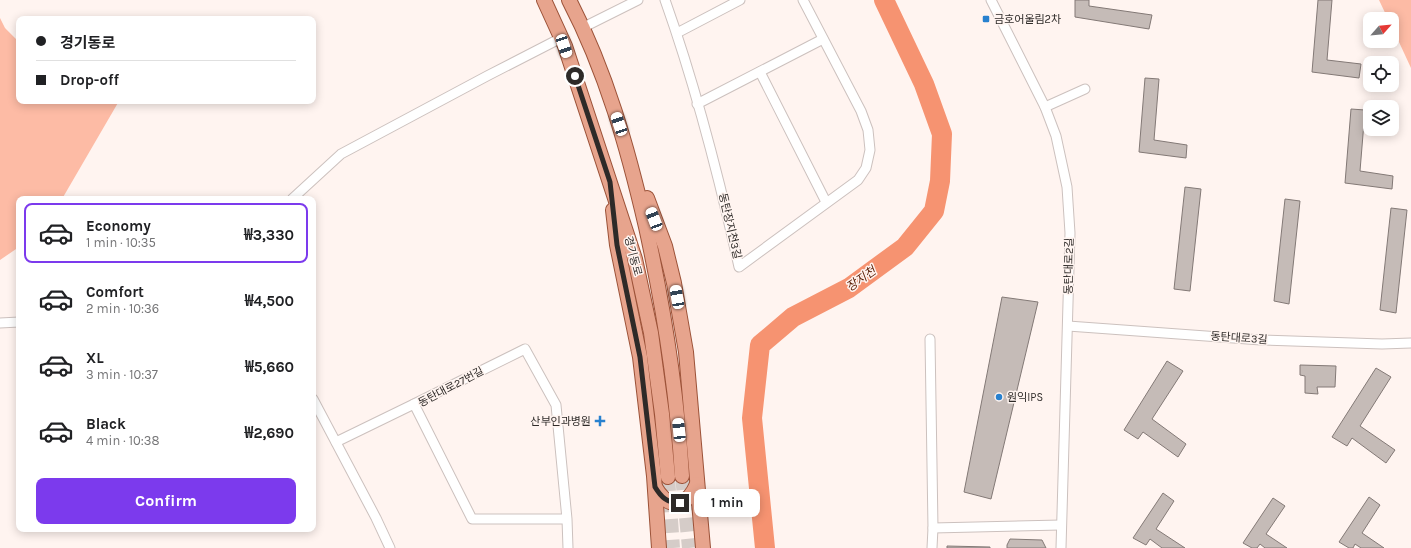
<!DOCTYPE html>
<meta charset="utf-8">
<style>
:root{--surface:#fff;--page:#f2f2f2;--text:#202124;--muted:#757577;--line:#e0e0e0;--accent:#7c3aed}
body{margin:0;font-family:Karla,"Noto Sans KR",sans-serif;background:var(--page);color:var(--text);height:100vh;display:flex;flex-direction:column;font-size:15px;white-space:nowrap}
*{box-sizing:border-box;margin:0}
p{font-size:13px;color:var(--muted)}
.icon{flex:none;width:22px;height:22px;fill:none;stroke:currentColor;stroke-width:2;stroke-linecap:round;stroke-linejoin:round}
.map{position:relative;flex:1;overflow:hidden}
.drawer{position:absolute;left:16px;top:196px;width:300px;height:336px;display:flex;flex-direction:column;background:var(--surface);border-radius:8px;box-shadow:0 2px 10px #0003}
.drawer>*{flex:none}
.top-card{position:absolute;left:16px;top:16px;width:300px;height:88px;border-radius:8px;box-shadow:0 2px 10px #0003;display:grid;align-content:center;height:88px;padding:0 20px;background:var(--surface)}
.needle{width:26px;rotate:63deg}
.buttons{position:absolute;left:1363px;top:12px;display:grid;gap:8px}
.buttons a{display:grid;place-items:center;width:36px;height:36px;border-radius:8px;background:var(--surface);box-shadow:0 2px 10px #0003;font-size:20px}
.end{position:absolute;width:18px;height:18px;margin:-9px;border:5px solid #2e2a28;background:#fff;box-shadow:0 0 0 2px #fff}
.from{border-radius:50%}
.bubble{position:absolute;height:28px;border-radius:8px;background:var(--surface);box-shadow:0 2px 10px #0003;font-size:13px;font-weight:700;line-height:28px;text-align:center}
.car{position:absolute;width:12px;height:24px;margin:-12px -6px;border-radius:5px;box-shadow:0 0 3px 1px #0007;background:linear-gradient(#fff 24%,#345 0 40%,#fff 0 76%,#345 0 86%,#fff 0)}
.top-card b{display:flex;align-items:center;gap:14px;height:38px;font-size:15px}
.top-card b+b{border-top:1px solid var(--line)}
.top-card i{width:10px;height:10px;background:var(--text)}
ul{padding:7px 0 0;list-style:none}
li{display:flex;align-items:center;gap:12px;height:60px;margin:0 8px 6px;padding:0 12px;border:2px solid transparent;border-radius:8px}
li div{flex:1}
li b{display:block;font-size:15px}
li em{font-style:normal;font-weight:700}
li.selected{border-color:var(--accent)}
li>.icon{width:36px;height:36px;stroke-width:1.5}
.primary-button{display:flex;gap:8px;margin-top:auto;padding:8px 20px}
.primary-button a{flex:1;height:46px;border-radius:8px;background:var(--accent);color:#fff;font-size:16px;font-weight:700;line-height:46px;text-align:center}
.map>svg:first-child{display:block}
.green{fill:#fdbba5}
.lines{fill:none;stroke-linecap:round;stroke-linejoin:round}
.river{stroke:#f69371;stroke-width:20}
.building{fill:#c5bbb7;stroke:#837976}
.primary-tunnel{stroke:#d5ccc8;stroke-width:14;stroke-dasharray:14 7;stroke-linecap:butt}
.minor-casing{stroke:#ccc1be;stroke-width:11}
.primary-casing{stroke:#9c5238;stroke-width:16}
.minor{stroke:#fff;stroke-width:9}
.primary{stroke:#e7a48d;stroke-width:14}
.route{stroke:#2e2a28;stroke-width:5}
.poi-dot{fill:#2881cf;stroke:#fff4f0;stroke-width:1.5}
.labels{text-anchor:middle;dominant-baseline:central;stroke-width:3;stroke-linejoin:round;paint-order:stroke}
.poi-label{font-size:11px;fill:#2e2a28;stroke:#fff4f0;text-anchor:start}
.street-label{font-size:11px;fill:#2e2a28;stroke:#fff4f0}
.water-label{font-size:12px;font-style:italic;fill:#591c04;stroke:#fff4f0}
</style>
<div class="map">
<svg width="1411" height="548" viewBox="0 0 1411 548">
<rect width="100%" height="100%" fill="#fff4f0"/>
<g class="green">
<polygon points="1379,0 1411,0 1411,68 1392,27 1392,19 1388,19"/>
<polygon points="0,18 5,28 19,42 19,101 119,101 62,199 19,199 19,247 0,260"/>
</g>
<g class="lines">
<polyline class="river" points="765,548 752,418 760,345 793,317 849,288 905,247 934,211 940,181 942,134 924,84 884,0"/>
</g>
<g class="building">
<polygon points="1075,0 1089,0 1089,6 1152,15 1149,29 1075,17"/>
<polygon points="1318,0 1332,0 1327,60 1361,64 1359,78 1312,72"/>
<polygon points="1145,78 1159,79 1154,140 1187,145 1186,158 1139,152"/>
<polygon points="1351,109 1365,110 1360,171 1393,176 1392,189 1345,183"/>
<polygon points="1185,187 1201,189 1190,291 1174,289"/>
<polygon points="1285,199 1300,201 1289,304 1274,301"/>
<polygon points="1391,208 1407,210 1396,313 1380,310"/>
<polygon points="1002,297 1038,302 991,499 964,492"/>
<polygon points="1167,361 1183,371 1152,419 1186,444 1178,457 1143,432 1138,439 1124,430"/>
<polygon points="1300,365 1336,366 1335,387 1317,387 1318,394 1305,393 1305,376 1300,375"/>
<polygon points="1376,368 1391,377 1360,426 1395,450 1386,463 1352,438 1347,446 1332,437"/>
<polygon points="1163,493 1174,501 1156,529 1185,548 1162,548 1150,539 1146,545 1133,538"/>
<polygon points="1369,497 1380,505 1362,533 1384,548 1361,548 1355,544 1353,548 1349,548 1339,542"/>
<polygon points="1273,498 1285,506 1266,534 1287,548 1265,548 1260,544 1257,548 1252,548 1243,543"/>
<polygon points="1010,539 1042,540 1046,548 1007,548 1007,545"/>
<polygon points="947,546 990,547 990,548 947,548"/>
</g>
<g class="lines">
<g class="primary-tunnel">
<polyline points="682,476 689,548"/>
<polyline points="668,477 673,548"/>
</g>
<g class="minor-casing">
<g id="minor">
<path d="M665,0C696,87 719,177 739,267L858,180L866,168L870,150L868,130L861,111L803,0"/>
<polyline points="991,0 1045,107 1056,136 1067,187 1070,233 1061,548"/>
<polyline points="584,27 638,0"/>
<polyline points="677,33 740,0"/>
<polyline points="760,72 826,202"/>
<polyline points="697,104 823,39"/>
<polyline points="1045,107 1085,89"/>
<polyline points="292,199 341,154 487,76 561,38"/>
<polyline points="0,323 19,322"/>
<polyline points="1068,326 1261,340 1382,344 1411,343"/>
<polyline points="930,339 933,528 932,548"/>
<polyline points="313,399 376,518 390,548"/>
<polyline points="336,442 414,404"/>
<polyline points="567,519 472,519 414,404 525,349 556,405 567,519 568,548"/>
<polyline points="933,528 1061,525"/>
</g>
</g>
<g class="primary-casing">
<g id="primary">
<polyline points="544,0 565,46 635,259 651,333 662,414 668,477"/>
<path d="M569,0C606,71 628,149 646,227C664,309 677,392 682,476"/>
<polyline points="647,198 665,246 674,283 686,352 703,548"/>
<polyline points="613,210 617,245 640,357 654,476 659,548"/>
<path d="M655,487C668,510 687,508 697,484"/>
</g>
</g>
<use href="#minor" class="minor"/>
<use href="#primary" class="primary"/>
</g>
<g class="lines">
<path class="route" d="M575,76L610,182L617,245L640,357L655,487C661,497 667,503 680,503"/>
</g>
<g class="poi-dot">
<rect x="982" y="15" width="8" height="8" rx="2"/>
<circle cx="999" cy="397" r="4"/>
<path d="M598 415h4v4h4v4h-4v4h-4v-4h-4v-4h4z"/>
</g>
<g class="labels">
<g class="poi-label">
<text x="994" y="19">금호어울림2차</text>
<text x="1007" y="397">원익IPS</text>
<text x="591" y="421" text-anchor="end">산부인과병원</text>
</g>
<g class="street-label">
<text transform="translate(730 226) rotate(77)">동탄장지천3길</text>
<text transform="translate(633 256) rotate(75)">경기동로</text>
<text transform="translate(1069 266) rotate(-89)">동탄대로2길</text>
<text transform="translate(1239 338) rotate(4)">동탄대로3길</text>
<text transform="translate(451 387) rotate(-28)">동탄대로27번길</text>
</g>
<g class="water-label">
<text transform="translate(861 279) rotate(-35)">장지천</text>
</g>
</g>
</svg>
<div class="buttons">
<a><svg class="needle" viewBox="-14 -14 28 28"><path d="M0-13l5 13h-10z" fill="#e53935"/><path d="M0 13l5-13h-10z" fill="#757577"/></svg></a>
<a><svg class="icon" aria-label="locate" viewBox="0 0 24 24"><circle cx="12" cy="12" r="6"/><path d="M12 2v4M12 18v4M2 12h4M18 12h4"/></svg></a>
<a><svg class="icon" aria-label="layers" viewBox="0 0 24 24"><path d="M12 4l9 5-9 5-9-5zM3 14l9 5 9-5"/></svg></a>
</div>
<i class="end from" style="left:575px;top:76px"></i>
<i class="end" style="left:680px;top:503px"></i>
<div class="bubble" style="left:694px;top:489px;width:66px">1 min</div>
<i class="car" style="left:564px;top:46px;rotate:161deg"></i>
<i class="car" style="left:619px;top:124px;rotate:341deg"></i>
<i class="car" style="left:654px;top:219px;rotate:339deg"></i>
<i class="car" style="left:677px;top:297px;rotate:350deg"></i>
<i class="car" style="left:679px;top:430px;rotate:354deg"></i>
<div class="top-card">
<b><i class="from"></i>경기동로</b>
<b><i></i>Drop-off</b>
</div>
<section class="drawer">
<ul>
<li class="selected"><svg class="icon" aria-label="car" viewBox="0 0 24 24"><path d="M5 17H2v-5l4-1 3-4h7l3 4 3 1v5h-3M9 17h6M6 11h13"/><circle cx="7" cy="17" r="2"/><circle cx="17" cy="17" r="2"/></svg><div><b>Economy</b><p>1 min · 10:35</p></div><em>₩3,330</em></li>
<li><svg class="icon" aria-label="car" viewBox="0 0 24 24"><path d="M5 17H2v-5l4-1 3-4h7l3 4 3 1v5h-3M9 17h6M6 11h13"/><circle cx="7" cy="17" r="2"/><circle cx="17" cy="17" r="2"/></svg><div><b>Comfort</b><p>2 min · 10:36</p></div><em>₩4,500</em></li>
<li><svg class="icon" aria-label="car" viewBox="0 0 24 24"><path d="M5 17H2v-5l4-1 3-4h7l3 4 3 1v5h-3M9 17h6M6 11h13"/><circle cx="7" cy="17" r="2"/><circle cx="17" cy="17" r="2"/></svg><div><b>XL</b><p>3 min · 10:37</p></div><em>₩5,660</em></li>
<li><svg class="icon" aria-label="car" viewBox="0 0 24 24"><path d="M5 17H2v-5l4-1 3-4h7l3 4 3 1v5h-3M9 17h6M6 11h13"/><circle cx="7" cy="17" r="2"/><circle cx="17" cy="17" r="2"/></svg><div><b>Black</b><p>4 min · 10:38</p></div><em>₩2,690</em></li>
</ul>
<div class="primary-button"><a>Confirm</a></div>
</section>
</div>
